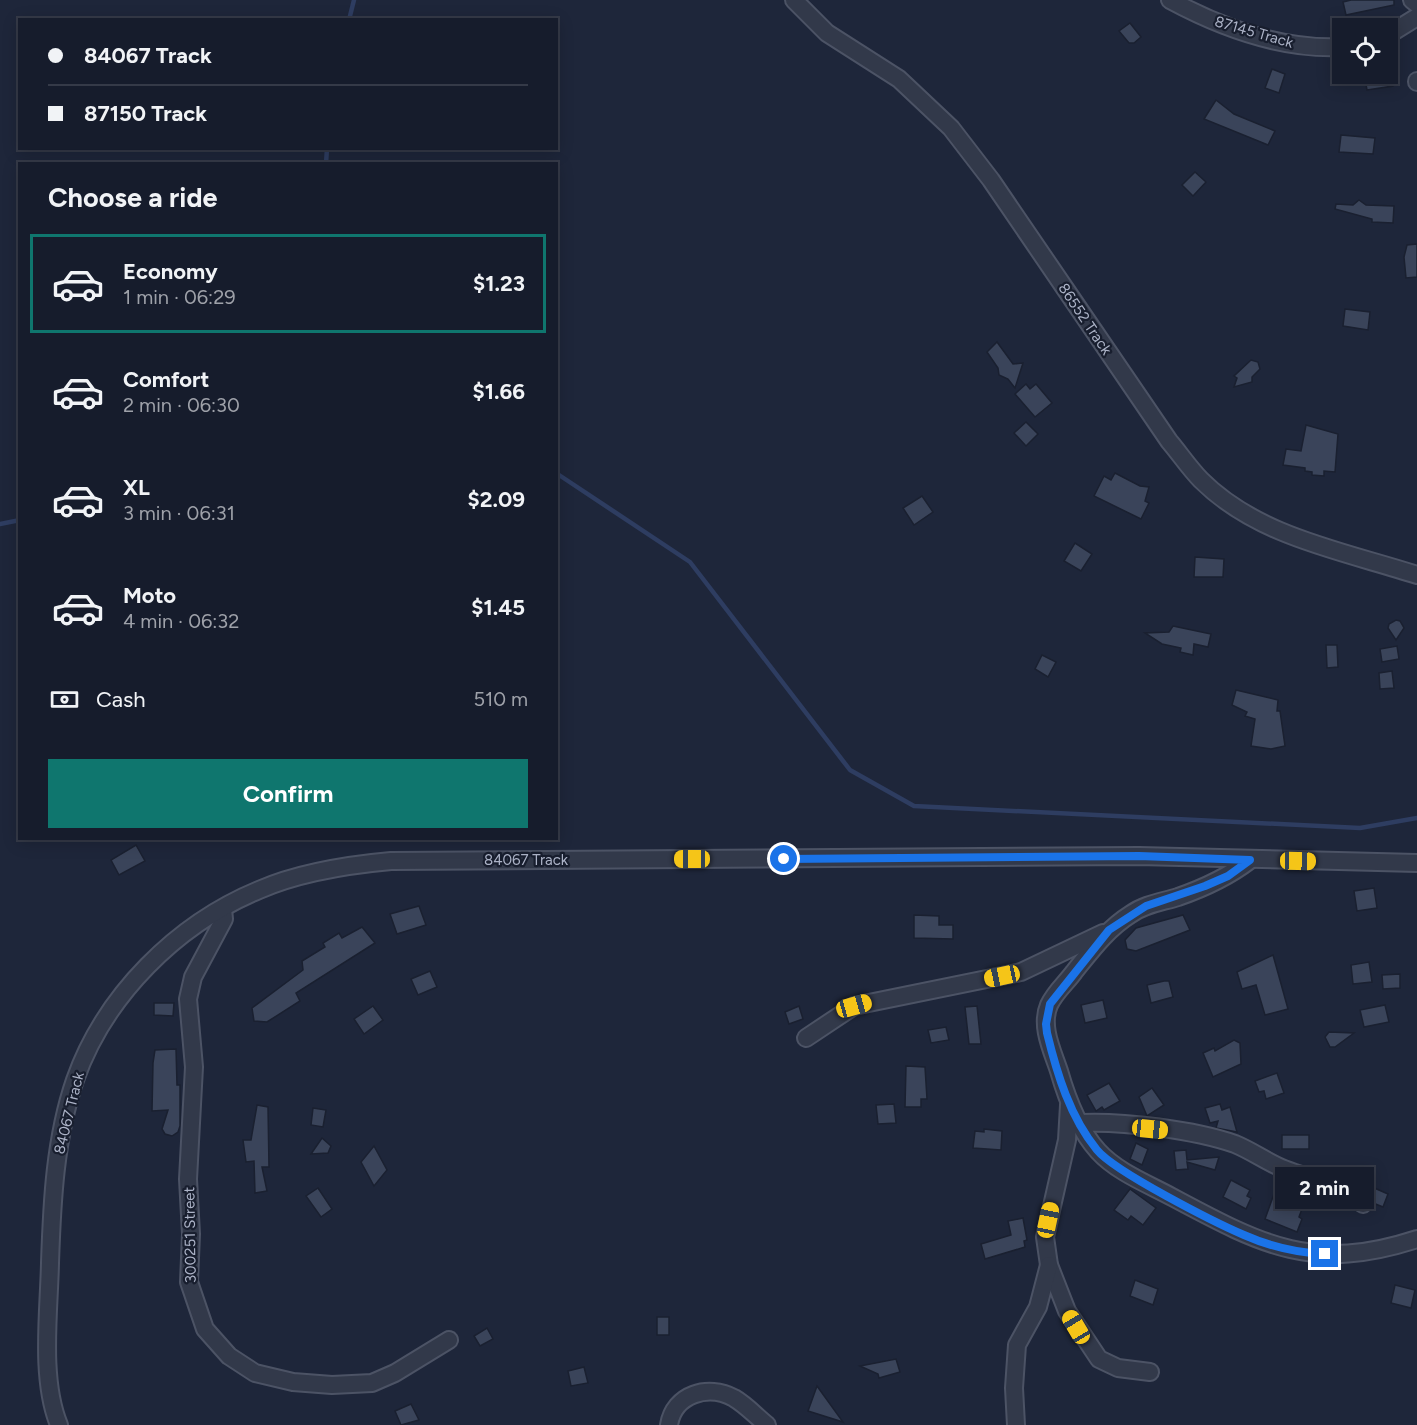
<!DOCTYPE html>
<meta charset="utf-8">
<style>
:root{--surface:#161c2c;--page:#232938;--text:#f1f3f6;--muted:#9ea1a9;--line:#353a48;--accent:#0f766e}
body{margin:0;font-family:Figtree,sans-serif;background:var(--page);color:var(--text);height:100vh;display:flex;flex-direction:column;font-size:22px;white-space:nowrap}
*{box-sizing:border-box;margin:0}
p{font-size:20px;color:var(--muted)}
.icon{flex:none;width:33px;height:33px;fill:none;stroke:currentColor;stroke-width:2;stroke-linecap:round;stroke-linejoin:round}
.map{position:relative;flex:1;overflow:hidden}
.sheet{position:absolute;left:18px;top:162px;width:540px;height:678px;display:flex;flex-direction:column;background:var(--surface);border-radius:0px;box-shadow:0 3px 15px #0003,0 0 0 2px var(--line)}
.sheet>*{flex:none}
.banner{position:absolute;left:18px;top:18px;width:540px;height:132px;border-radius:0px;box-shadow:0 3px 15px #0003,0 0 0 2px var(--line);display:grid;align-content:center;height:132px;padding:0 30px;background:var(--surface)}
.buttons{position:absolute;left:1332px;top:18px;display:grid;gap:12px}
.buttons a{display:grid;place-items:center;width:66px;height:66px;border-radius:0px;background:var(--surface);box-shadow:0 3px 15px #0003,0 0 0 2px var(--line);font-size:30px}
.end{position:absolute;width:27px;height:27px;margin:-14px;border:8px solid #1a73e8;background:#fff;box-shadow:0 0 0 3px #fff}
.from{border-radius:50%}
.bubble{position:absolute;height:42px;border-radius:0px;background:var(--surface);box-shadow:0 3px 15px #0003,0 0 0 2px var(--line);font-size:20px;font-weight:700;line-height:42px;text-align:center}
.car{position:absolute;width:18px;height:36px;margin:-18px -9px;border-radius:8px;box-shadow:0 0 4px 2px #0007;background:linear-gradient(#f5c518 24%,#345 0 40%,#f5c518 0 76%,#345 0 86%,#f5c518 0)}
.banner b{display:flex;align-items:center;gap:21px;height:57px;font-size:22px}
.banner b+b{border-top:2px solid var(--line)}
.banner i{width:15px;height:15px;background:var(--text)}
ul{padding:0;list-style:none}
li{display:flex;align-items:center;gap:18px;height:99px;margin:0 12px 9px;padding:0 18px;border:3px solid transparent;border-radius:0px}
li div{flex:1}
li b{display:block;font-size:22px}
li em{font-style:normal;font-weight:700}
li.on{border-color:var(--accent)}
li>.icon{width:54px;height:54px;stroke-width:1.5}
h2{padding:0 30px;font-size:27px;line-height:72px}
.pay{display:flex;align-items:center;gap:15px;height:66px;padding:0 30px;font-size:22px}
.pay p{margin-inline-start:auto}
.action{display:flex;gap:12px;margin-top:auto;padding:12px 30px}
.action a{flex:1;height:69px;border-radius:0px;background:var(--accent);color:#fff;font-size:24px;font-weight:700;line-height:69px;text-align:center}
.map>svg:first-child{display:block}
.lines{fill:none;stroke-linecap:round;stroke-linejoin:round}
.stream{stroke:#2e3d61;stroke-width:4.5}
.building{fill:#3a445a;stroke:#1a2030;stroke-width:1.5}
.street-casing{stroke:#4c5365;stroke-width:20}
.street{stroke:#32394a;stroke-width:16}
.route{stroke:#1a73e8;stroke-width:8}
.labels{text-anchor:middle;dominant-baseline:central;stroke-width:4.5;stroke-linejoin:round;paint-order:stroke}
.street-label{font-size:15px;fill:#acb3c7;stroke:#181e2e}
</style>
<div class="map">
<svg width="1417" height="1425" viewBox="0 0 1417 1425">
<rect width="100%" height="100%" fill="#1e263a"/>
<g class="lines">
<g class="stream">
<polyline points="349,20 354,0"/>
<polyline points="326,164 327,148"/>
<polyline points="556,473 690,562 850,770 914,806 1360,828 1417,818"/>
<polyline points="0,524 20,520"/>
</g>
</g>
<g class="building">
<polygon points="1351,0 1394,0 1394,5 1346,15 1343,2"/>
<polygon points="1130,23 1141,37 1134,43 1129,43 1119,31"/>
<polygon points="1272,69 1285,74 1279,93 1265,88"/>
<polygon points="1364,74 1391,74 1393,86 1367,90"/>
<polygon points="1216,100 1234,114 1275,131 1268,145 1204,119"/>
<polygon points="1341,135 1375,138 1373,154 1339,152"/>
<polygon points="1195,172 1206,182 1193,196 1182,185"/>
<polygon points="1359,200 1366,205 1394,206 1393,223 1372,222 1372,219 1335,209 1336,204 1353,205"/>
<polygon points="1417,244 1417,277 1406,278 1404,257 1407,245"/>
<polygon points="1345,309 1370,312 1368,330 1343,326"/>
<polygon points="997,342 1013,364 1023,363 1015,388 1008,379 999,375 998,368 987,352"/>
<polygon points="1251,360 1258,362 1260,369 1252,377 1252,382 1234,387 1237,378 1234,376"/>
<polygon points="1026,384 1030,389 1036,384 1052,403 1035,417 1015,394"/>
<polygon points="1026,422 1038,434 1026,446 1014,433"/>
<polygon points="1306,425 1338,434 1335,472 1324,471 1324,476 1312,475 1312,472 1305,471 1305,468 1283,465 1286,449 1301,451"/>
<polygon points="1115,473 1140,486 1149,487 1145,501 1149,503 1141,519 1094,496 1104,476 1111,480"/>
<polygon points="922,496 933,512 914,525 903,508"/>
<polygon points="1075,543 1092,554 1081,571 1064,561"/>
<polygon points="1195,557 1224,559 1223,577 1194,577"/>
<polygon points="1396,620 1400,621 1404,628 1396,640 1388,628 1389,624"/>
<polygon points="1173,626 1211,634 1208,647 1194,644 1193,655 1180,652 1181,648 1162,644 1145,633 1169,632"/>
<polygon points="1326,645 1337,645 1338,667 1327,668"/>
<polygon points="1397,646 1399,659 1382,662 1380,649"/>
<polygon points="1042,655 1056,662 1048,677 1035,669"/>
<polygon points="1392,671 1394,688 1380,689 1379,673"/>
<polygon points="1236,690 1278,700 1277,711 1280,711 1285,746 1271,749 1251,746 1255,719 1245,716 1247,712 1232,705"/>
<polygon points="136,845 145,861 119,875 111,860"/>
<polygon points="1374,888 1377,908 1357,911 1354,891"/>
<polygon points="419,906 426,925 397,934 390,914"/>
<polygon points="914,915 939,916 939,925 953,925 953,939 914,938"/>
<polygon points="1183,915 1190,930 1136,951 1127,949 1125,940 1136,928"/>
<polygon points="362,927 375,943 296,993 300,1001 267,1022 254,1021 252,1008 303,970 302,961 325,947 323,943 339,933 342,938"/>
<polygon points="1273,955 1288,1009 1265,1015 1256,985 1242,989 1237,972"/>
<polygon points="1369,962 1372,982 1353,984 1351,965"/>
<polygon points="430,971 437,987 418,995 411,979"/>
<polygon points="1400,974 1400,988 1383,989 1382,975"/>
<polygon points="1164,981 1169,981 1173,997 1151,1003 1147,985"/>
<polygon points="1103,1000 1107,1018 1085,1023 1081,1005"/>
<polygon points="154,1003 174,1003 173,1016 154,1015"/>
<polygon points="1385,1005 1389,1022 1364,1027 1360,1010"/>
<polygon points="373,1006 383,1020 364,1034 354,1019"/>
<polygon points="799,1006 803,1019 789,1024 785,1012"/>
<polygon points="977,1006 981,1044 969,1044 965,1007"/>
<polygon points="946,1027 949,1040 931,1043 928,1030"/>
<polygon points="1329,1032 1354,1033 1335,1047 1330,1047 1325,1037"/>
<polygon points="1234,1040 1240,1043 1241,1064 1213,1077 1203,1053 1214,1048 1215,1051"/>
<polygon points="176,1049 177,1085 180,1085 180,1126 178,1132 172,1136 165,1134 162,1129 168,1110 152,1111 153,1063 155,1050"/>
<polygon points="906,1066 925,1067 927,1099 921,1099 921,1107 905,1107"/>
<polygon points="1277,1073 1284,1093 1266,1099 1264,1091 1259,1092 1255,1081"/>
<polygon points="1109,1083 1120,1101 1104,1110 1102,1107 1096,1111 1087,1095"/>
<polygon points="1152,1088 1164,1105 1147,1116 1139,1097"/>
<polygon points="894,1104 896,1123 878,1124 876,1105"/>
<polygon points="1220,1104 1222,1110 1230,1107 1237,1132 1216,1128 1218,1121 1210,1123 1205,1108"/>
<polygon points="257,1105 268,1107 269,1167 262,1167 267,1191 255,1193 254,1161 246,1162 243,1140 251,1140"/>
<polygon points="313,1108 326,1110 323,1127 311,1125"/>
<polygon points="984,1129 1002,1131 1001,1150 973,1148 975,1131 984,1132"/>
<rect x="1282" y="1135" width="27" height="14"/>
<polygon points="322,1138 331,1146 328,1153 311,1154"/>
<polygon points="1136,1143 1148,1149 1142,1165 1130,1159"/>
<polygon points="374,1146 387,1170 374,1186 361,1162"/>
<polygon points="1186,1150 1187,1160 1219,1157 1215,1170 1187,1162 1188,1169 1176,1170 1174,1151"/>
<polygon points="1231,1180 1250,1190 1247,1196 1251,1198 1246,1209 1223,1197"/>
<polygon points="1372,1187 1388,1194 1383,1207 1373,1203 1369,1195"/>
<polygon points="318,1188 332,1209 321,1217 306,1196"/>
<polygon points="1130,1189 1156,1208 1143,1225 1131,1216 1128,1220 1114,1210"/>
<polygon points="1283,1192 1305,1201 1299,1217 1302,1219 1297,1232 1265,1219 1274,1194 1282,1197"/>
<polygon points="1023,1218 1027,1240 1024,1241 1025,1247 985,1259 981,1244 1011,1235 1008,1221"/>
<polygon points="1135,1280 1158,1289 1153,1305 1130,1296"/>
<polygon points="1395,1285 1415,1290 1411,1308 1391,1303"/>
<rect x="657" y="1317" width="12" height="18"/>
<polygon points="487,1328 493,1339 480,1346 474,1336"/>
<polygon points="896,1359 900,1372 879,1378 878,1374 860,1366"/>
<polygon points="584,1367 588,1383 571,1386 568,1371"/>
<polygon points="817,1386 843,1422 808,1411"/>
<polygon points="411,1404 419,1420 401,1425 395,1411"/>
</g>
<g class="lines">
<g class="street-casing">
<g id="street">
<path d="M794,0L827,33L899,79L951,128L991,180L1169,441C1180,454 1190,469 1201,480C1258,537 1343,551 1417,575"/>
<path d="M1170,0C1222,28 1282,50 1342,47"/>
<polyline points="1412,0 1417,4"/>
<polyline points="1388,35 1417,17"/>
<polyline points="1417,81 1417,82"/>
<path d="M1250,860C1228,877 1204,888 1178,897C1162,902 1145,904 1131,914C1107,929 1091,951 1074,972C1066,983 1055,992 1049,1005C1040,1026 1052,1050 1059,1071C1067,1099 1078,1129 1098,1151C1117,1172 1148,1184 1172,1197C1262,1245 1313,1273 1417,1239"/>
<polyline points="223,909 224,919 193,977 188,999 194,1067 188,1179 191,1234 189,1282 205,1329 229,1356 255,1373 293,1382 332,1385 372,1383 395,1373 449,1340"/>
<polyline points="806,1038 854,1006 1021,972 1103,933"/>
<polyline points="1069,1105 1067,1140 1045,1237 1049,1265 1067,1311 1099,1359 1118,1368 1150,1372"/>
<path d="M1081,1123C1123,1121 1195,1130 1235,1144C1252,1151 1267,1162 1284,1169C1312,1180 1339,1183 1363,1204"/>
<path d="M59,1425C40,1379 49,1312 50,1263C52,1202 55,1138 75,1080C105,995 177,924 259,890C300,872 347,865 391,861L1139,856L1417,863"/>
<path d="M669,1425C674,1394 708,1384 734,1398C746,1405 756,1416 767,1425"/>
<polyline points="1016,1425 1014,1388 1017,1345 1038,1307 1049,1265"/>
</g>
</g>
<use href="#street" class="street"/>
</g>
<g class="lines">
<path class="route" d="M784,859L1139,856L1250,860L1228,876L1205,886L1146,906L1109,930L1050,1004L1046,1024L1047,1033C1057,1074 1070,1117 1097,1150C1115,1172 1216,1223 1244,1235C1269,1246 1298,1253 1325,1254"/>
</g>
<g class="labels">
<g class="street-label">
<text transform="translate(1254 32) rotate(16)">87145 Track</text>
<text transform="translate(1085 319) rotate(56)">86552 Track</text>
<text x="526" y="860">84067 Track</text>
<text transform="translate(69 1113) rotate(-76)">84067 Track</text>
<text transform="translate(190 1235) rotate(-91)">300251 Street</text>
</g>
</g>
</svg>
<div class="buttons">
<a><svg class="icon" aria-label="locate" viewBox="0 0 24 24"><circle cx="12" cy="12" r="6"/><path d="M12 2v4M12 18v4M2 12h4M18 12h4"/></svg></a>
</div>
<i class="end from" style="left:784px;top:859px"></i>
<i class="end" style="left:1325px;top:1254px"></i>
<div class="bubble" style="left:1275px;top:1167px;width:99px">2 min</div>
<i class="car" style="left:692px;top:859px;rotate:270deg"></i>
<i class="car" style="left:1298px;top:861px;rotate:91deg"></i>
<i class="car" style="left:1002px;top:976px;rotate:258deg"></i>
<i class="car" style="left:854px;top:1006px;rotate:74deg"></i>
<i class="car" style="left:1150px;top:1129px;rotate:96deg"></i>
<i class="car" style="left:1048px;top:1220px;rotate:12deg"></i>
<i class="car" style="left:1076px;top:1327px;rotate:329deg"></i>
<div class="banner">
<b><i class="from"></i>84067 Track</b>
<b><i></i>87150 Track</b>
</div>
<section class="sheet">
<h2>Choose a ride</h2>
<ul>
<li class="on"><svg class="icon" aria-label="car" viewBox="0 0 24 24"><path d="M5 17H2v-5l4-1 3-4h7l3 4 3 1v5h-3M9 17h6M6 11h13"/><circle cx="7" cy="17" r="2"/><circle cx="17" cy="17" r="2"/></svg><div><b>Economy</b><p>1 min · 06:29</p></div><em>$1.23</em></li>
<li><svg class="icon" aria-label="car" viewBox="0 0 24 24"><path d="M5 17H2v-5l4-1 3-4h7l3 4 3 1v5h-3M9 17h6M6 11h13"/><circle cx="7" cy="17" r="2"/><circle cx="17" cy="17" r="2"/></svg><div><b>Comfort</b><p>2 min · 06:30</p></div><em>$1.66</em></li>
<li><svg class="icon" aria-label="car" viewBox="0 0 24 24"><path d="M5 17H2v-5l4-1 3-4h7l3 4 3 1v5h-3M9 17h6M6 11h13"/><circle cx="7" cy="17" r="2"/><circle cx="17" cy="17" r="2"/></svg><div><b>XL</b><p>3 min · 06:31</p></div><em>$2.09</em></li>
<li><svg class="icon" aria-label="car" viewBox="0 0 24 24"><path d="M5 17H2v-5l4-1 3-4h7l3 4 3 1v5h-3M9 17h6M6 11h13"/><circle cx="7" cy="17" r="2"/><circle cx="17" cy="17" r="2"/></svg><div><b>Moto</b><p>4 min · 06:32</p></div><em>$1.45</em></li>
</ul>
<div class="pay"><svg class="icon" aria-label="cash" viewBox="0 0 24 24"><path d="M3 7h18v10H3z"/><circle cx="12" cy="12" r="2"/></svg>Cash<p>510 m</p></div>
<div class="action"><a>Confirm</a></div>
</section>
</div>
